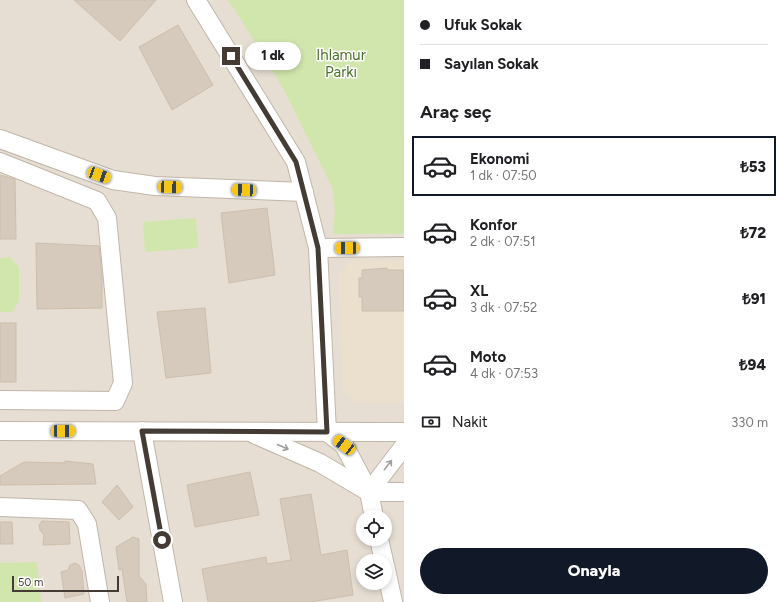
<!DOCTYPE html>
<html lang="tr">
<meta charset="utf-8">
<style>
:root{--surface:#fff;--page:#f6f6f6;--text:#202124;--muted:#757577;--line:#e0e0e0;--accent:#111827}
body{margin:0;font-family:Figtree,sans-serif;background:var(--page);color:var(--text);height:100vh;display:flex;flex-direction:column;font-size:15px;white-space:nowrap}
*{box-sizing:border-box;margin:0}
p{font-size:13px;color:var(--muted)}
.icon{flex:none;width:22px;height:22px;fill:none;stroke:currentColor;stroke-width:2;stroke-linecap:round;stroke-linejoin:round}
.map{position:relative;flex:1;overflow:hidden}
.drawer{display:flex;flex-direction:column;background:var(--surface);width:380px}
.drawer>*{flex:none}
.guide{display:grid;align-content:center;height:88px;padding:0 16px;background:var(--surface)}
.controls{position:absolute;left:356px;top:510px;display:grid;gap:8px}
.controls a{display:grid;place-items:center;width:36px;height:36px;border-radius:50%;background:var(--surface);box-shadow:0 2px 6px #0003;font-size:20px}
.scale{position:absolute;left:12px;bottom:10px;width:107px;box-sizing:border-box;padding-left:4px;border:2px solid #443c34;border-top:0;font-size:11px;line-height:14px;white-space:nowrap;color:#443c34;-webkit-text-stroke:3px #fff;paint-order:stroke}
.end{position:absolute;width:18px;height:18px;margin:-9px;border:5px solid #443c34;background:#fff;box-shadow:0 0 0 2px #fff}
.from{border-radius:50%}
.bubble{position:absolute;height:28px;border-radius:14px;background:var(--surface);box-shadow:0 2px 6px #0003;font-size:13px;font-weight:800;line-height:28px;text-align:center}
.car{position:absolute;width:12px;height:24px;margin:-12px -6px;border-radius:5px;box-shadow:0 0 3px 1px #0007;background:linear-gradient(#f5c518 24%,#345 0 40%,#f5c518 0 76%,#345 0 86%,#f5c518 0)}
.guide b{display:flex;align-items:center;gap:14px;height:38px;font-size:15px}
.guide b+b{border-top:1px solid var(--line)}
.guide i{width:10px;height:10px;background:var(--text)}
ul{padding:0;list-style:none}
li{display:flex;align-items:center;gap:12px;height:60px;margin:0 8px 6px;padding:0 8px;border:2px solid transparent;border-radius:0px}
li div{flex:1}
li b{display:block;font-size:15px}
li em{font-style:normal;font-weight:800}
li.selected{border-color:var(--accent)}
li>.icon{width:36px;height:36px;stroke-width:1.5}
h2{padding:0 16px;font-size:18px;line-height:48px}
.pay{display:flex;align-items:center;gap:10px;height:44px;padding:0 16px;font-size:15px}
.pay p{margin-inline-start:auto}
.cta{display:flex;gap:8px;margin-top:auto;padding:8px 16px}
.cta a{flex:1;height:46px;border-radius:24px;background:var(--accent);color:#fff;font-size:16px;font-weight:800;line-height:46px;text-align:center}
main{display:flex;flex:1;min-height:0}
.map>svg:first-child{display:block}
.residential{fill:#e6ded2;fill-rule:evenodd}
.education{fill:#ebe0cd}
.green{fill:#d1e6ac}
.building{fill:#d6cabc;stroke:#cebeac}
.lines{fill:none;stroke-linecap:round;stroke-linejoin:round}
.minor-casing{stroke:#c0b6a9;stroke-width:20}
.minor{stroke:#fff;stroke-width:18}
.oneway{stroke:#a29e9a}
.route{stroke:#443c34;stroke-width:5}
.labels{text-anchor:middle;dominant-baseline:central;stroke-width:3;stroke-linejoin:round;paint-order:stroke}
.park-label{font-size:15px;fill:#4c7428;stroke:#fff}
</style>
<main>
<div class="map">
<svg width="404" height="602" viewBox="0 0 404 602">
<rect width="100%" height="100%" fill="#f2ece4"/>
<path class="residential" d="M0,0H404V602H0ZM363,517H385V539H363ZM363,561H385V583H363Z"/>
<polygon class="education" points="352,259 404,260 404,403 356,403 342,389 338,275"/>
<g class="green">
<polygon points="227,0 404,0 404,234 333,234 335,210 332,187 283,88 235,10"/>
<polygon points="196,218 198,248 145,252 143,222"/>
<polygon points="10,257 19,267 19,301 12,312 0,312 0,258"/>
<polygon points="37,562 41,602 0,602 0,563"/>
</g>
<g class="building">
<polygon points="74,0 156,0 120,41"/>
<polygon points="178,25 213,85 172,110 139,47"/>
<polygon points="0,175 15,179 16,239 0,239"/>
<polygon points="267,208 275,275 229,283 221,213"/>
<polygon points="36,243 99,246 102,278 102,308 37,309"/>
<polygon points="387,268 387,270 404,270 404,311 362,311 362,297 359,297 359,278 362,278 362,270"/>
<polygon points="205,308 211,373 166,378 157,312"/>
<rect x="0" y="323" width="16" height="59"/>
<polygon points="65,461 93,464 96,484 0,485 0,476 24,462 65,463"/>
<polygon points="250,472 259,515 195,527 187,485"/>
<polygon points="117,485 133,507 119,520 102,502"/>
<polygon points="311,494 321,555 347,550 353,595 310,602 208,602 202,569 266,557 267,564 291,560 280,499"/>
<polygon points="42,521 69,522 70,544 43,545 44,535 40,530 39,525"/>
<polygon points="0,522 12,522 13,544 0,544"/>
<polygon points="133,537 139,539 139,576 146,584 147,602 127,602 122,569 119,570 116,547"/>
<polygon points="75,563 79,565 82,571 84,594 65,598 61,572 68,570 70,565"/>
</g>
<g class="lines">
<g class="minor-casing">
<g id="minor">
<polyline points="196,0 296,162 318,248 327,432 344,445 369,492 374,517"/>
<polyline points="0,139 113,180 155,186 304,192"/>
<polyline points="0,162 97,201 107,218 123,383 115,401 0,400"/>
<polyline points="318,248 404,247"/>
<polyline points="0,431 404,432"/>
<polyline points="142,431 173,602"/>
<polyline points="254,434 320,463 369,492 404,446"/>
<polyline points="369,492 404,492"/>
<polyline points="0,507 78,510 87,524 100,602"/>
<polyline points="379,539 384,561"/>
<polyline points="385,565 393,602"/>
</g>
</g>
<use href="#minor" class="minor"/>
</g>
<defs><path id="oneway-shaft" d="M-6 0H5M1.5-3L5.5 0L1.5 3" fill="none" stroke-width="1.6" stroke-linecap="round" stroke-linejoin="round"/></defs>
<g class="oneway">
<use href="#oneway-shaft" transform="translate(283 447) rotate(24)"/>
<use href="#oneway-shaft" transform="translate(388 465) rotate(-52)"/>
</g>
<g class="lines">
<polyline class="route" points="162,540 142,431 327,432 318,248 296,162 231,56"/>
</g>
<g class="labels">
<g class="park-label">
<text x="341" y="55">Ihlamur<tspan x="341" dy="17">Parkı</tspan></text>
</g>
</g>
</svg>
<div class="controls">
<a><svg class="icon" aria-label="locate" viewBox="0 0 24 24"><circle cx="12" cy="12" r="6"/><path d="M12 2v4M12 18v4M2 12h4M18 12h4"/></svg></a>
<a><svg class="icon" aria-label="layers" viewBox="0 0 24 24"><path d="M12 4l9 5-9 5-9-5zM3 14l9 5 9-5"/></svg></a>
</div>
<div class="scale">50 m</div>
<i class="end from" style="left:162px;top:540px"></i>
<i class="end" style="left:231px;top:56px"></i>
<div class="bubble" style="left:245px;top:42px;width:56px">1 dk</div>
<i class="car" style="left:99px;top:175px;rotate:110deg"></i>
<i class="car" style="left:170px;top:187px;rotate:92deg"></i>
<i class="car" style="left:244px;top:190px;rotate:272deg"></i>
<i class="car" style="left:347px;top:248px;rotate:270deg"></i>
<i class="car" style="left:63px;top:431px;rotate:90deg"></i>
<i class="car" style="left:344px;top:445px;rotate:307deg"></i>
</div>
<section class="drawer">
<div class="guide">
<b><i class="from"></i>Ufuk Sokak</b>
<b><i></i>Sayılan Sokak</b>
</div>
<h2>Araç seç</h2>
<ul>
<li class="selected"><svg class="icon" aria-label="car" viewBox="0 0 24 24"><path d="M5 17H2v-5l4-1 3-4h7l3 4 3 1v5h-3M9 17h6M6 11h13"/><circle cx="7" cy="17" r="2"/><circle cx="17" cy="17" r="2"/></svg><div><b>Ekonomi</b><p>1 dk · 07:50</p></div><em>₺53</em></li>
<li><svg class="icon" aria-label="car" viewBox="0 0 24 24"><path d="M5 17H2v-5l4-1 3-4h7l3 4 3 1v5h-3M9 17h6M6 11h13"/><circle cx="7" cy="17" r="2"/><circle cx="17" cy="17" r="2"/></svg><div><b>Konfor</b><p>2 dk · 07:51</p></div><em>₺72</em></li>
<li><svg class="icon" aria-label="car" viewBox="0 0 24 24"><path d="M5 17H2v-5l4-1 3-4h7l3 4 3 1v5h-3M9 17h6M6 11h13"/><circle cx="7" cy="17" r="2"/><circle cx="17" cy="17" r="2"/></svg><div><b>XL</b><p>3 dk · 07:52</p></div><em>₺91</em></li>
<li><svg class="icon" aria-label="car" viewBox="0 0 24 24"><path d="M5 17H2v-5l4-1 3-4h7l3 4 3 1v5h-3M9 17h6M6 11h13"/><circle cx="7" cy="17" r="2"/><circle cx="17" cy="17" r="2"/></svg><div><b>Moto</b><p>4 dk · 07:53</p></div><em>₺94</em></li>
</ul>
<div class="pay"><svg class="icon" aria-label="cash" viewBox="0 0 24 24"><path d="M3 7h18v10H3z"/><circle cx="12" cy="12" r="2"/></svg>Nakit<p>330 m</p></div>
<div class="cta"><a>Onayla</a></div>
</section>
</main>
